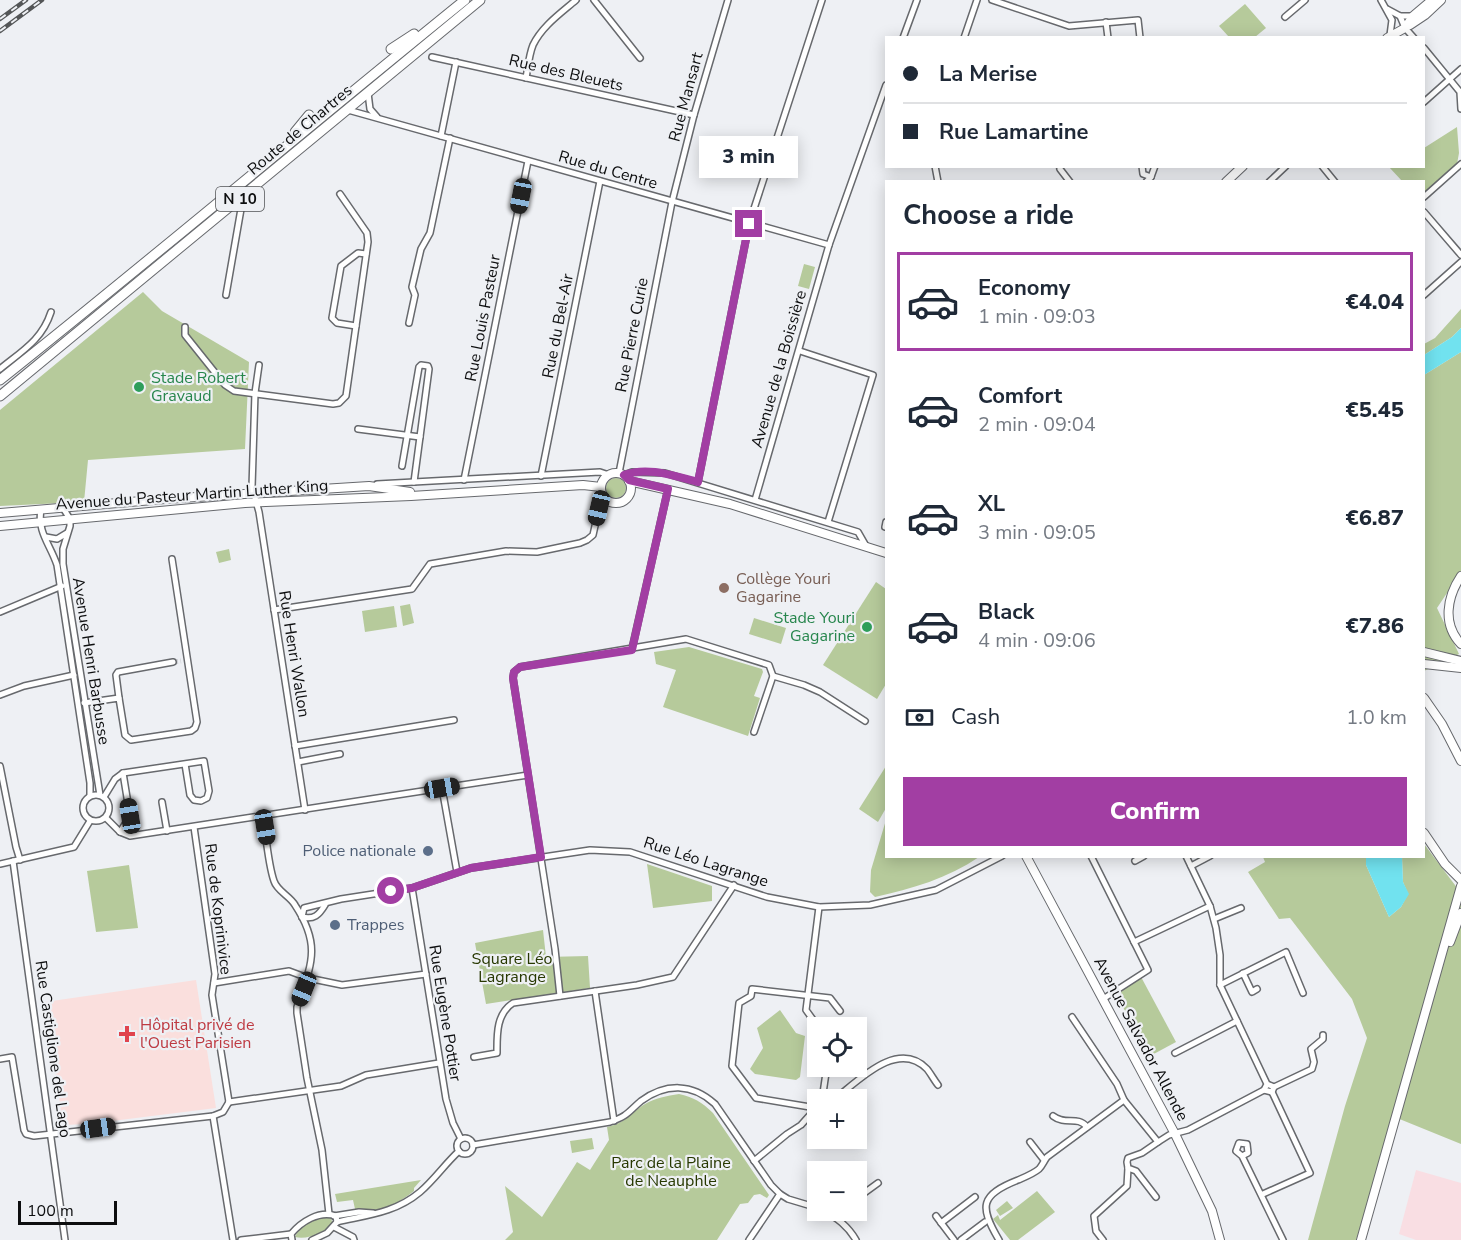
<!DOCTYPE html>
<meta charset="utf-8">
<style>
:root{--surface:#fff;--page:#f2f2f3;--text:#1f2937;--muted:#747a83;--line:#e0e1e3;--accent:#a23ea3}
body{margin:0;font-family:"Nunito Sans",sans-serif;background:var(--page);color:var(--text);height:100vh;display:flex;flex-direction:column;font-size:22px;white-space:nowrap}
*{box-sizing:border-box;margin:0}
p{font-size:20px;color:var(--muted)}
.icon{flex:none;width:33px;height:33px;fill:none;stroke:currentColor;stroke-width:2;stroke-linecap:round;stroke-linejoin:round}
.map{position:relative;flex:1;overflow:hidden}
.panel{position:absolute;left:885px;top:180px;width:540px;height:678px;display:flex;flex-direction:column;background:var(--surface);border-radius:0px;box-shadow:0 3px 15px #0003}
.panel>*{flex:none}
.banner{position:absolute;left:885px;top:36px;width:540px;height:132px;border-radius:0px;box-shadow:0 3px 15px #0003;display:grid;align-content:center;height:132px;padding:0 18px;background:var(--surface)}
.buttons{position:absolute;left:807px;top:1017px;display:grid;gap:12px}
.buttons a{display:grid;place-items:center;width:60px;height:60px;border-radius:0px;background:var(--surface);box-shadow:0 3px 15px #0003;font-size:30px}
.scale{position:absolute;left:18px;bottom:15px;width:99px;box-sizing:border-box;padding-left:6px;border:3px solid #0d0e0f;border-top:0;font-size:16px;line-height:21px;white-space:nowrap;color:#0d0e0f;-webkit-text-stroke:4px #eef0f4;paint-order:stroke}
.end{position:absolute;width:27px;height:27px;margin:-14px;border:8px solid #a23ea3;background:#fff;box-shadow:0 0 0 3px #fff}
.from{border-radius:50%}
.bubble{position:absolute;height:42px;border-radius:0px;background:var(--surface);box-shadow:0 3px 15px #0003;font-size:20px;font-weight:800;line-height:42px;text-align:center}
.car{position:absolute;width:18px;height:36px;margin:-18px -9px;border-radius:8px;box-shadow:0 0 4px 2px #0007;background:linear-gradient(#222 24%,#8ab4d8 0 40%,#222 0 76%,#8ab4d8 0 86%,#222 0)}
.banner b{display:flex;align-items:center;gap:21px;height:57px;font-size:22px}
.banner b+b{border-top:2px solid var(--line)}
.banner i{width:15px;height:15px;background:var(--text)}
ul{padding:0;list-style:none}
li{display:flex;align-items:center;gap:18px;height:99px;margin:0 12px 9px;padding:0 6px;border:3px solid transparent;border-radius:0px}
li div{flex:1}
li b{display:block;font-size:22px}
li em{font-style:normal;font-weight:800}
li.current{border-color:var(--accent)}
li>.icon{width:54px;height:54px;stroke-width:1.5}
h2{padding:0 18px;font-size:27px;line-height:72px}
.pay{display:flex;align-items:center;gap:15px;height:66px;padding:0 18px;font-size:22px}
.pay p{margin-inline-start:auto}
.primary-button{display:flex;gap:12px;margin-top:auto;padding:12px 18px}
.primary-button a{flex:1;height:69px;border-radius:0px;background:var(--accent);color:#fff;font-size:24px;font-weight:800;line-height:69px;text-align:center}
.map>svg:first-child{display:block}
.industrial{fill:#f9dee3}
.medical{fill:#fadfdd}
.green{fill:#b6ca9b}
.water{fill:#71e2ef}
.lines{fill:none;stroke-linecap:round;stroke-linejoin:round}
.street-tunnel{stroke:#ccced2;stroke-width:5;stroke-dasharray:5 2.5;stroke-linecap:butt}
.street-casing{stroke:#67696d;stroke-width:8}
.secondary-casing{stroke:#67696d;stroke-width:10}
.primary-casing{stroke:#67696d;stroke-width:11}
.street{stroke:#fff;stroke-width:5}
.secondary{stroke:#fff;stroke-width:8}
.primary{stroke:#fff;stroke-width:9}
.rail-casing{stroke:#545657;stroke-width:4.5}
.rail{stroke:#eef0f4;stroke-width:2;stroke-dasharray:7;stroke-linecap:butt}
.route{stroke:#a23ea3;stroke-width:8}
.leisure-dot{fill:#2e9e5b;stroke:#eef0f4;stroke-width:2}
.education-dot{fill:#8d6e63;stroke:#eef0f4;stroke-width:2}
.service-dot{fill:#5c6f8a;stroke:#eef0f4;stroke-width:2}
.health-dot{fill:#e0444e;stroke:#eef0f4;stroke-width:2}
.labels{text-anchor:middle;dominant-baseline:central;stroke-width:4.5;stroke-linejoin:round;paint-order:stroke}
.shield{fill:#eef0f4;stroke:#505254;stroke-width:1.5}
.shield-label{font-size:15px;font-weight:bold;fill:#0d0e0f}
.street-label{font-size:16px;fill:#0d0e0f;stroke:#eef0f4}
.leisure-label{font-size:16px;fill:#27864d;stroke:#eef0f4;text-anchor:start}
.education-label{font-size:16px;fill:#785e54;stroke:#eef0f4;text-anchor:start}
.service-label{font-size:16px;fill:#4e5e75;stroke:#eef0f4;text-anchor:end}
.park-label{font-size:16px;fill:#273800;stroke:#eef0f4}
.health-label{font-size:16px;fill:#be3a42;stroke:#eef0f4;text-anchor:start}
</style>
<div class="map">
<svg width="1461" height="1240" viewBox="0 0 1461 1240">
<rect width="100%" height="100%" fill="#eef0f4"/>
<polygon class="industrial" points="1416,1170 1461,1183 1461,1240 1416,1240 1399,1234"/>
<polygon class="medical" points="196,980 216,1108 88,1124 63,1125 45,1002"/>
<g class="green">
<polygon points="1245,4 1266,28 1255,37 1229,37 1219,26"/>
<polygon points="1457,127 1459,153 1457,164 1424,194 1424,182 1402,181 1389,167 1424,166 1424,148"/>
<polygon points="804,264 815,267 809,289 798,286"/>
<polygon points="143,292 162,311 249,362 245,449 88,460 84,502 0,506 0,410"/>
<polygon points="1461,309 1461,328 1452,337 1424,355 1424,344 1435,338"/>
<polygon points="1461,352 1461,572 1437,608 1459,654 1424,671 1424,375"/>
<circle cx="616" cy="488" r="10"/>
<polygon points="229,549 231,560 219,563 216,552"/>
<polygon points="876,582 886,589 886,684 877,699 823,665"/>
<polygon points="410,604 414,623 403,626 400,606"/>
<polygon points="394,606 397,627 365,632 362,611"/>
<polygon points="754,618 786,628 781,644 749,634"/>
<polygon points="689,647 762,669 763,672 754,696 760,698 748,736 663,707 676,670 656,664 654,652"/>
<polygon points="886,766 886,808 878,822 859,809"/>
<path d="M886,820V856L979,857C948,878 912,889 875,897L870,892L871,870Z"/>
<polygon points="1424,844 1461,893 1461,1144 1397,1118 1356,1240 1308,1240 1345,1106 1367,1038 1352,999 1290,918 1279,919 1248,872 1265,862 1263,857 1366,857 1366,865 1389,917 1401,907 1408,894 1403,882 1402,857 1424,856"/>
<polygon points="647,864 712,886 712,901 653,908"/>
<polygon points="129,865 138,928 96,932 87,871"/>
<polygon points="543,930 546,957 588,956 590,988 486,1004 475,943"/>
<polygon points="1140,975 1176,1042 1150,1056 1114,991"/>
<polygon points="780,1010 796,1033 805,1036 800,1077 796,1080 755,1074 750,1069 763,1048 757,1028"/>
<path d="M679,1094C693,1097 702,1102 713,1113L769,1195L767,1198L760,1194L754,1195L748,1203L740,1204L717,1240H505L513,1232L505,1186L542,1217L577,1162L590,1170L609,1140L607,1127C627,1122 629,1114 645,1104C655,1098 667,1096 679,1094Z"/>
<polygon points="592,1138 594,1149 572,1153 570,1141"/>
<path d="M421,1180L414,1188V1191C401,1201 386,1211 369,1211C364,1211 360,1209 355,1209L353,1200L337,1202L335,1194Z"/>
<polygon points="1037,1191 1055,1212 1018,1240 1010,1240 993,1219 998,1215 1000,1220"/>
<polygon points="1007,1201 1013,1208 1000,1216 996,1210"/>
<path d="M330,1217L333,1223C326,1233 307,1240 295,1237C300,1224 316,1218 330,1217Z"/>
</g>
<g class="water">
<polygon points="1461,328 1461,352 1424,375 1424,355 1452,337"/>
<polygon points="1366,857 1402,857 1403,882 1409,894 1401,907 1389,917 1366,865"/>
</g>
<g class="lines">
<polyline class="street-tunnel" points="173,662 181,661"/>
<g class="street-casing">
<g id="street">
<polyline points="594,0 640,58"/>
<polyline points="992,0 1069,26 1138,20 1140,38"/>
<polyline points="1381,0 1392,20 1390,35"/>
<polyline points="1387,9 1400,16 1413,16"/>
<polyline points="1400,16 1405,28 1414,38"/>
<polyline points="1285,17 1305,0"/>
<polyline points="1106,22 1108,38"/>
<polyline points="903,38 917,0"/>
<polyline points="964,38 977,0"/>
<polyline points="1424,48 1460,92 1461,109"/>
<polyline points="432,57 694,115"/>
<path d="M526,78C528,67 529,55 533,45C542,26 561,13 576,0"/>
<polyline points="368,93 370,109 377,117"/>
<polyline points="1424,102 1461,69"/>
<polyline points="348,110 829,245"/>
<polyline points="441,136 456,62"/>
<polyline points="935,166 938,182"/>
<polyline points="1142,166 1143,174 1151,177"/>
<polyline points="1322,166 1335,182"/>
<polyline points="1060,169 1070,182"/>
<polyline points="1146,182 1151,177 1155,166"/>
<polyline points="1269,182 1286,166"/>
<polyline points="1424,197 1461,164"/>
<polyline points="1424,212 1461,255"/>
<polyline points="226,295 241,209 236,202"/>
<polyline points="1424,295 1461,262"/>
<polyline points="409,323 415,295 412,287 421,249 430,233 450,138"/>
<polyline points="356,326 337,323 332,318 341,266 358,253 366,254"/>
<polyline points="185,327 185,335 225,385 234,391 333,404 339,403 346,396 368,242 367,233 340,194"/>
<polyline points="800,351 873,375 828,522"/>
<polyline points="259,365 255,393 252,487 259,512 305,810"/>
<path d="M0,369C22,351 42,340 51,312"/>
<polyline points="358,429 420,437"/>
<polyline points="402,466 419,367 421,365 428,366 429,369 414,482"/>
<polyline points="619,473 672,202 694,115 728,0"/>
<polyline points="624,475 632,472 665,473 858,532 866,546"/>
<polyline points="541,476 600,181"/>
<polyline points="464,480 528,161"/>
<polyline points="698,482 749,224 822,0"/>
<polyline points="377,484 600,472 609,475"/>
<polyline points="755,500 829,245 886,85"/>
<polyline points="63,508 70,519 70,526 63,549 63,564 100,795"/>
<path d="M41,509C37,532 50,544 57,565L90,783V796"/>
<polyline points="885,527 886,522"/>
<polyline points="46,537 57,539 67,533"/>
<polyline points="274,610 412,589 430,564 506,551 537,552 580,543 587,540 593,535 599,508 605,498"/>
<polyline points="0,612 62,586"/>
<polyline points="632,649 668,489"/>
<polyline points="773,676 804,685 820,692 865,721"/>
<polyline points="0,695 24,686 74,675"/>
<polyline points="119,698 116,675 118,672 173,662"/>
<polyline points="84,703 119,698 125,735 131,740 191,731 195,728 197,722 172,559"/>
<polyline points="295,746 454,720"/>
<polyline points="298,762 340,754"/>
<polyline points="0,766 16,847 20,860"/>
<polyline points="442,788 528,775"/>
<circle cx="96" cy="808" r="13"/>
<polyline points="104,797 115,779 123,773 204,761 209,791 207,798 201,801 194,800 190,795 185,764"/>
<polyline points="162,802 167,831"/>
<path d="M263,816C266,835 268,864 274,881C277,891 290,896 295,905C322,946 311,965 297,1007V1013L307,1078L322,1150L329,1214"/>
<polyline points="106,818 120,832 130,836 442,788 457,872"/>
<polyline points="194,827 215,974 212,995 229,1102"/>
<polyline points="120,832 130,816 123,773"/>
<polyline points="1091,856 1148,970 1103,999"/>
<polyline points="1186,856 1210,906 1216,928 1220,955 1220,985 1267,1084 1274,1087 1272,1092 1264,1090 1267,1084"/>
<polyline points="13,861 65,1240"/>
<polyline points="1135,861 1144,856"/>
<polyline points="0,864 74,847 90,821"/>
<polyline points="1191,866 1210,856"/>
<polyline points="412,888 446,1099 453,1123 461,1139"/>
<polyline points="302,917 304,908 341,899 412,888 471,868 590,850 630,852 767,897 819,907 870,905 936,890 1002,856"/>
<path d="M302,917C314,920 319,915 325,905"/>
<polyline points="1214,919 1241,908"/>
<polyline points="1134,942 1210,906"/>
<polyline points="1243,973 1252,992 1257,989"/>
<polyline points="214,983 289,971 308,978 342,985 426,974"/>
<polyline points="1220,985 1286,952 1303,993"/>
<polyline points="595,991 614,1121"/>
<polyline points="560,996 555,949 513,678 514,672 520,667 686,639 769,665 773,676 754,732"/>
<polyline points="1072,1017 1117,1084 1124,1100"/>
<polyline points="819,1028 806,1010 819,907"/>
<polyline points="1175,1053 1237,1021"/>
<path d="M474,1057L497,1053C497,1035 496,1014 513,1003L637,985L673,977L734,885"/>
<polyline points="0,1059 12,1057 24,1130 26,1134 34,1136 213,1116 223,1112 229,1102"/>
<polyline points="1274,1087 1312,1069 1314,1062 1311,1049 1323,1039 1323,1035"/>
<polyline points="822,1100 827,1066"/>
<path d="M831,1100L836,1098C859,1080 898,1039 927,1069C931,1074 934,1080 938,1085"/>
<polyline points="229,1102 341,1086 366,1075 439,1063"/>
<polyline points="813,1110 810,1107 756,1098 732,1066 739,1003 751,996 752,989 830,998 840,1011"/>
<polyline points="213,1116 233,1240"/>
<path d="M1053,1116C1066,1126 1077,1115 1087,1127"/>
<circle cx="465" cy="1146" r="8"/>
<polyline points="1030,1142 1044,1160"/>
<path d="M473,1145L610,1122C628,1116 628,1112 641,1101C666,1083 692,1083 715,1104L771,1185L780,1194L788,1199L818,1208"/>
<polyline points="1242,1156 1248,1153 1247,1144 1239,1143 1236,1151 1242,1156 1283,1240"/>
<polyline points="754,1161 787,1134 801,1125 818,1106"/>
<polyline points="1263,1194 1310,1173 1272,1092"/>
<polyline points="1156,1197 1136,1171 1128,1168 1127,1162 1128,1158 1142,1153 1158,1142"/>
<polyline points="856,1199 878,1183"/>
<path d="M823,1210C837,1218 848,1226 856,1240"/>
<polyline points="334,1216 359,1212 373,1213"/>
<polyline points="936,1216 954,1240"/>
<path d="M337,1222C367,1215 395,1213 420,1192C434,1180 445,1164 459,1151"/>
<polyline points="941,1223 975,1197"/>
<polyline points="334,1227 353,1237 354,1240"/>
<polyline points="241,1240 291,1234"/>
<path d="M292,1240L291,1234C301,1222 319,1210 336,1216L337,1222L327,1233L312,1240"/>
<polyline points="749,1240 780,1194"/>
<polyline points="961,1240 985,1222"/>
<path d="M999,1240C979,1206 980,1195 1018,1180C1025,1177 1033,1174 1039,1169C1042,1166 1044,1161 1047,1157L1124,1100L1158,1142L1169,1135L1188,1130L1264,1090"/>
<polyline points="1103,1240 1096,1231 1094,1216 1127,1186 1128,1168"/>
</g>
</g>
<g class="secondary-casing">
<g id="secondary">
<polyline points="1410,25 1425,15 1441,0"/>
<polyline points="1387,38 1405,28 1413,16 1432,0"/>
<polyline points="1226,182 1243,166"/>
<circle cx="616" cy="488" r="15"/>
<polyline points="629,481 730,504 886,553"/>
<polyline points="0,513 165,499 369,486 410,492"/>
<polyline points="0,526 245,503 411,496 583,485 601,487"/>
<path d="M1461,576C1447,597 1442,624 1461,644"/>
<polyline points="1424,652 1461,661"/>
<polyline points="1424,664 1461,668"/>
<polyline points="1424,698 1442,724 1461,761"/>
<polyline points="1424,833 1445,864 1461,880"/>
<polyline points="1026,856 1175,1134 1212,1211 1220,1240"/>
<polyline points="1450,942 1461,913"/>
<polyline points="1361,1240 1461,886"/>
</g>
</g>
<g class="primary-casing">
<g id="primary">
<polyline points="391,49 414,34"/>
<polyline points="295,132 309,115"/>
<path d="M0,380C157,255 309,126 465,0"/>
<polyline points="0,396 480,0"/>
</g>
</g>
<use href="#street" class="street"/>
<use href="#secondary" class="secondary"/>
<use href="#primary" class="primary"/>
<g class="rail-casing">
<g id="rail">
<polyline points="0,19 26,0"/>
<polyline points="0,31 42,0"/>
</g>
</g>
<use href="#rail" class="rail"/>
</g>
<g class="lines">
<path class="route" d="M391,891L412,888L471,868L541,857L513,678L514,672L520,667L632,650L668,489L629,480L624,475C648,466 674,476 698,482L749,224"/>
</g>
<g class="leisure-dot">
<circle cx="139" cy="387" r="6"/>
<circle cx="867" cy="627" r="6"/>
</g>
<circle class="education-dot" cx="724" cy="588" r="6"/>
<g class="service-dot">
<circle cx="428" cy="851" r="6"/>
<circle cx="335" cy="925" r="6"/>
</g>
<path class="health-dot" d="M124 1025h6v6h6v6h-6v6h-6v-6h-6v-6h6z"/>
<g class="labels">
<rect class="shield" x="216" y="187" width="48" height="24" rx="4.5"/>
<g class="shield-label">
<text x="240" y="199">N 10</text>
</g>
<g class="street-label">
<text transform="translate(566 73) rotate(13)">Rue des Bleuets</text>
<text transform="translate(686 97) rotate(-75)">Rue Mansart</text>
<text transform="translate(300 130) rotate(-40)">Route de Chartres</text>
<text transform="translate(608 170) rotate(16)">Rue du Centre</text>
<text transform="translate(483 318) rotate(-79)">Rue Louis Pasteur</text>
<text transform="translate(558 326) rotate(-79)">Rue du Bel-Air</text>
<text transform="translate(632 335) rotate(-79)">Rue Pierre Curie</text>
<text transform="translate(779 369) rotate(-74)">Avenue de la Boissière</text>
<text transform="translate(192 495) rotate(-4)">Avenue du Pasteur Martin Luther King</text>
<text transform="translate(294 654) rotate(81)">Rue Henri Wallon</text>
<text transform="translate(91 661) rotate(81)">Avenue Henri Barbusse</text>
<text transform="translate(706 862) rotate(18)">Rue Léo Lagrange</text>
<text transform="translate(218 909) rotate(83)">Rue de Koprinivice</text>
<text transform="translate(445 1013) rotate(81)">Rue Eugène Pottier</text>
<text transform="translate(1141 1039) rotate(62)">Avenue Salvador Allende</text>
<text transform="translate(53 1049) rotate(82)">Rue Castiglione del Lago</text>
</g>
<g class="leisure-label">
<text x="151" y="378">Stade Robert<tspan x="151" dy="18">Gravaud</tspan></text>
<text x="855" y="618" text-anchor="end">Stade Youri<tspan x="855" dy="18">Gagarine</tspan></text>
</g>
<g class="education-label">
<text x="736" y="579">Collège Youri<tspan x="736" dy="18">Gagarine</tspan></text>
</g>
<g class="service-label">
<text x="416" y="851">Police nationale</text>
<text x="347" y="925" text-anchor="start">Trappes</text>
</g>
<g class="park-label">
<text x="512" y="959">Square Léo<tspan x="512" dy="18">Lagrange</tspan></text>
<text x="671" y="1163">Parc de la Plaine<tspan x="671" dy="18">de Neauphle</tspan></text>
</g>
<g class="health-label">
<text x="140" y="1025">Hôpital privé de<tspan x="140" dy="18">l'Ouest Parisien</tspan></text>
</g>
</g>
</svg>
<div class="buttons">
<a><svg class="icon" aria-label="locate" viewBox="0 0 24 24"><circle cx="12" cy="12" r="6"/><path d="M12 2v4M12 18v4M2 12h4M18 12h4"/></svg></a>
<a>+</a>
<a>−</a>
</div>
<div class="scale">100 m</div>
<i class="end from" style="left:391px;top:891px"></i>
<i class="end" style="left:749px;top:224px"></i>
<div class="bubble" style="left:699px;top:136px;width:99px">3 min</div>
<i class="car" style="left:521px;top:196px;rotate:191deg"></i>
<i class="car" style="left:599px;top:508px;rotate:193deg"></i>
<i class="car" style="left:442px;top:788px;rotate:81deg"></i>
<i class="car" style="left:130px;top:816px;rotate:351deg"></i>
<i class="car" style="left:265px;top:827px;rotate:171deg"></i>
<i class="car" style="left:304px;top:989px;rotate:202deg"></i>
<i class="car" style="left:98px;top:1128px;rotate:82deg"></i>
<div class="banner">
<b><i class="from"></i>La Merise</b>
<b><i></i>Rue Lamartine</b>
</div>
<section class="panel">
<h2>Choose a ride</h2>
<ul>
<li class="current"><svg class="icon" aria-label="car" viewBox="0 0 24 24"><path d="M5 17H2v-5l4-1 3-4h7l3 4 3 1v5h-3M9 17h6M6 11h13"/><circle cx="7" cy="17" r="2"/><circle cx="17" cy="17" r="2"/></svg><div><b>Economy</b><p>1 min · 09:03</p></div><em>€4.04</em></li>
<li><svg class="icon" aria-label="car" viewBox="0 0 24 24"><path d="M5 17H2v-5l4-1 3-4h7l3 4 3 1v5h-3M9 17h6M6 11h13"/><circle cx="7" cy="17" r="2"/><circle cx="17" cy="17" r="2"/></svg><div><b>Comfort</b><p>2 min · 09:04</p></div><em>€5.45</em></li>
<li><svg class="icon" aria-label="car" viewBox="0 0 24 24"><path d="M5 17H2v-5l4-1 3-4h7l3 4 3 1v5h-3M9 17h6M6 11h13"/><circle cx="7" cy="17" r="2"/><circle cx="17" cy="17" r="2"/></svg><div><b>XL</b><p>3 min · 09:05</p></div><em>€6.87</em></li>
<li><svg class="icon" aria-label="car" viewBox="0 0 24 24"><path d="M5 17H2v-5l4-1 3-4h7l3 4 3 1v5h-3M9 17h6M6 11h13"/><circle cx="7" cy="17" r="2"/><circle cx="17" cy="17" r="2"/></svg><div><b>Black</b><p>4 min · 09:06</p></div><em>€7.86</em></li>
</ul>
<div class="pay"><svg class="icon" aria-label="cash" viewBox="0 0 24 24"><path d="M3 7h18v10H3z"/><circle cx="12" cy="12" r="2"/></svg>Cash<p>1.0 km</p></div>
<div class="primary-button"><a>Confirm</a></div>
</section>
</div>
